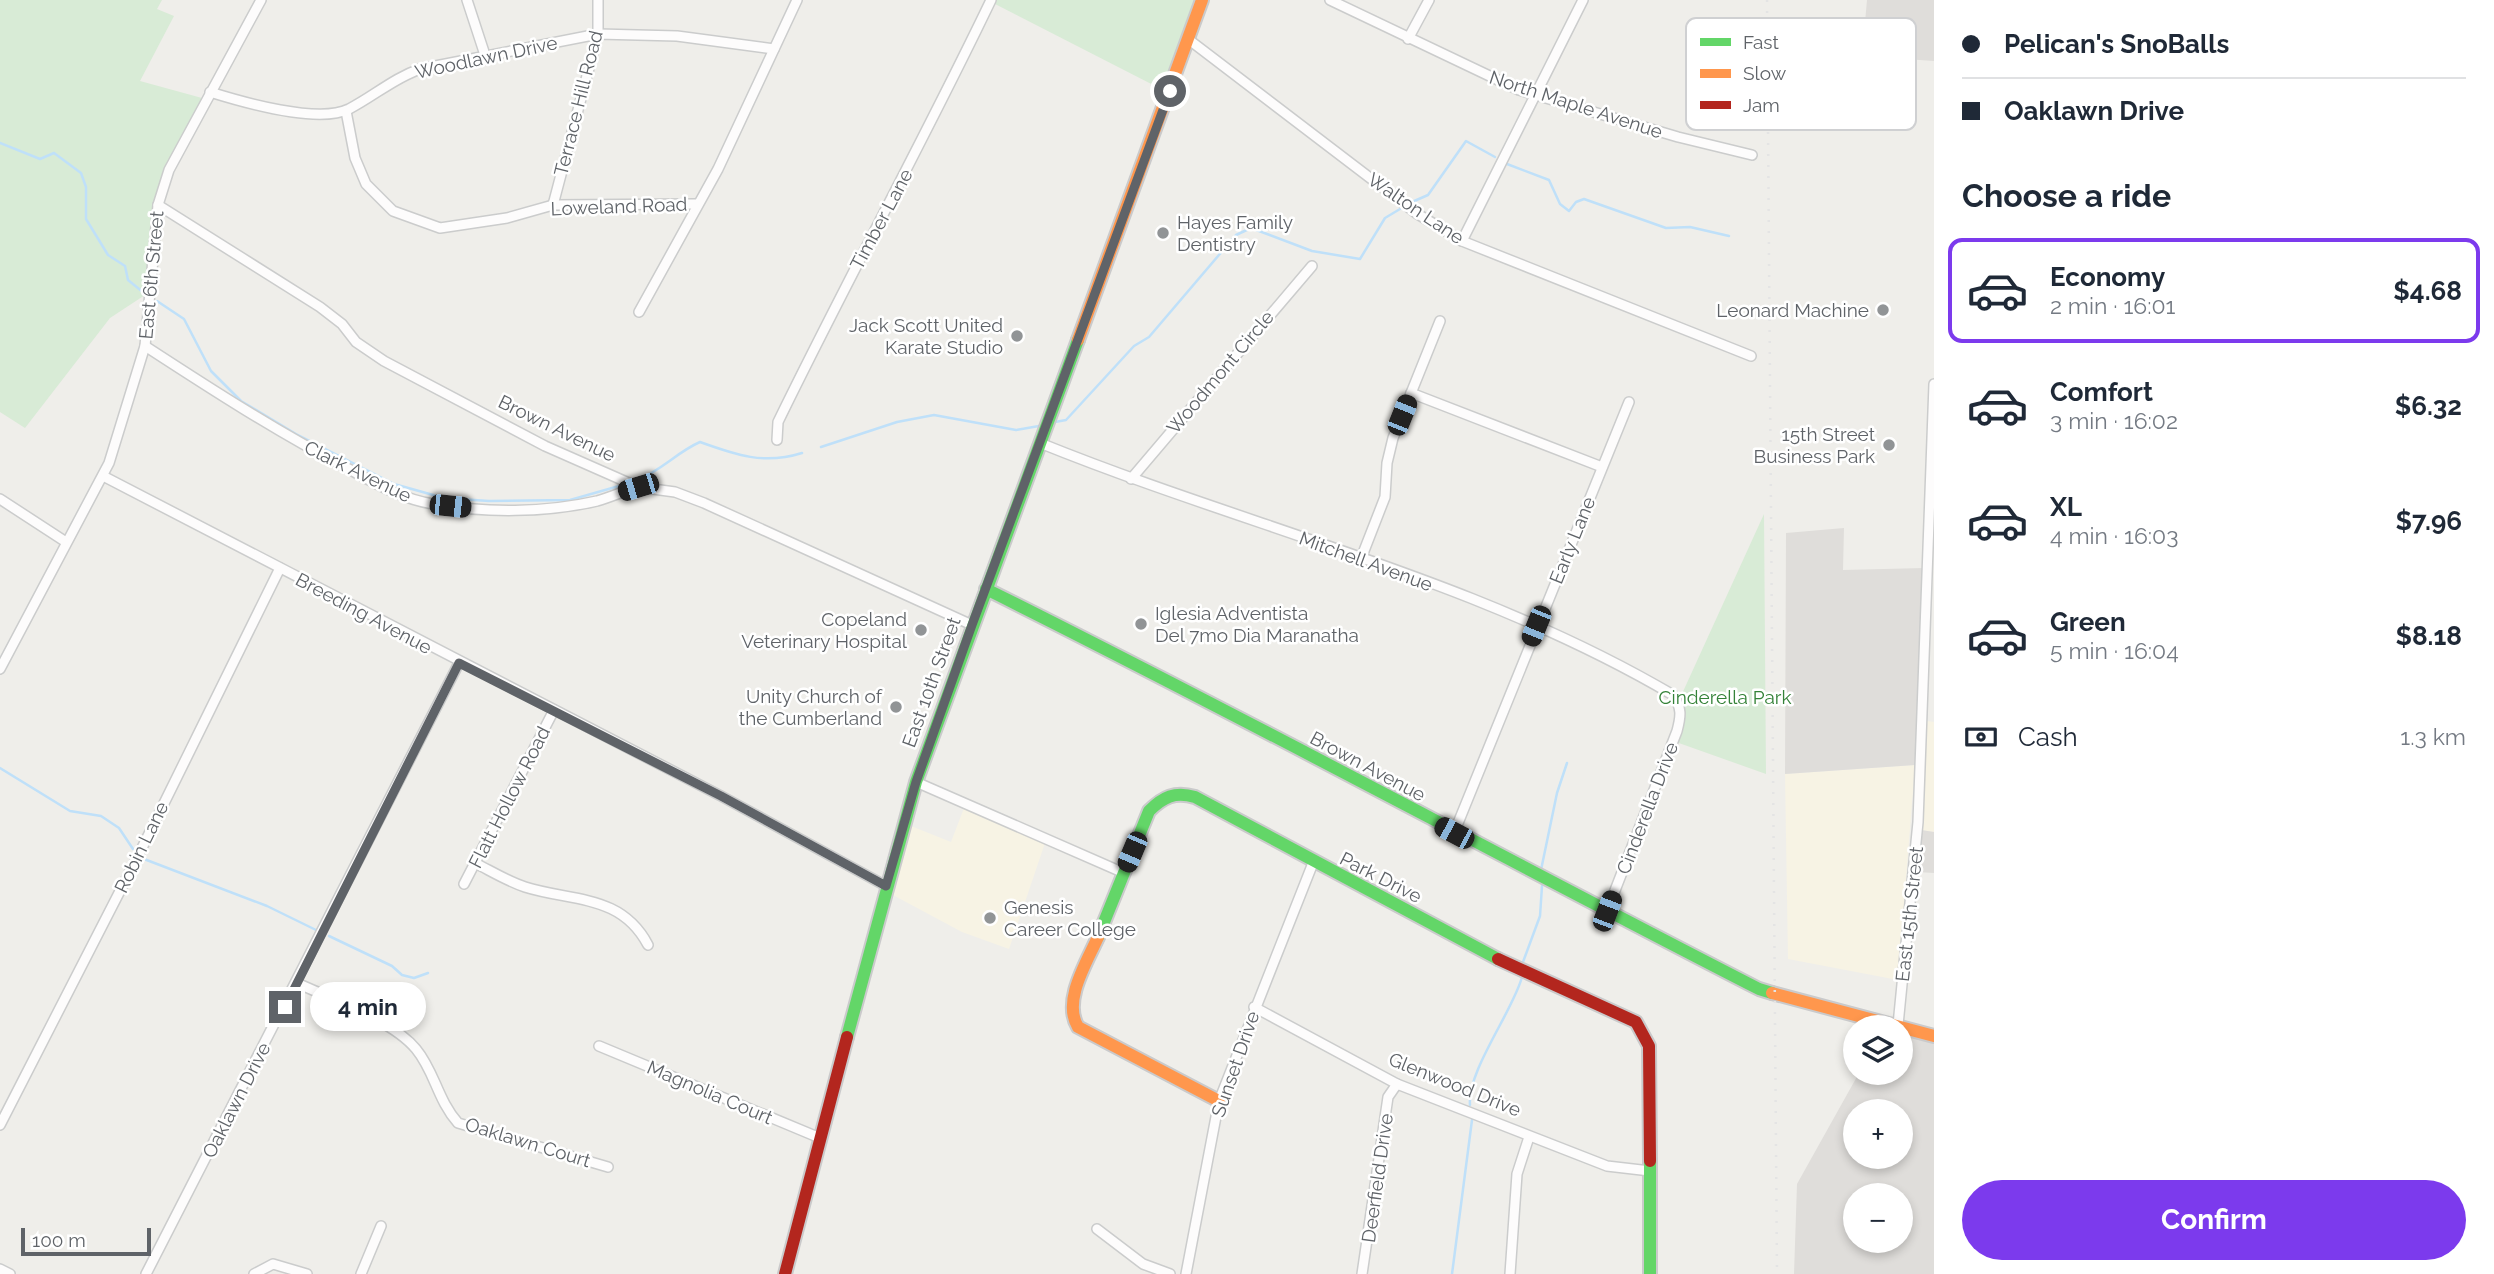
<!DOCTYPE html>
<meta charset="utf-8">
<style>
:root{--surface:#fff;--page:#f6f6f7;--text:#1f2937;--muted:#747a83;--line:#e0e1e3;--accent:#7c3aed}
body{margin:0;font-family:Raleway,sans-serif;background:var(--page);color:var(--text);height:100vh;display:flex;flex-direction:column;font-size:26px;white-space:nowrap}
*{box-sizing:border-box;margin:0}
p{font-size:23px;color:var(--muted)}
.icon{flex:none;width:38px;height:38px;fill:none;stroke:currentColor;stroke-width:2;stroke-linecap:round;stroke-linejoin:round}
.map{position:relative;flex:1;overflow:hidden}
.panel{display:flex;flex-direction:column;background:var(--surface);width:560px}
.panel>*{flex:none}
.guide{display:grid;align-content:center;height:154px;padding:0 28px;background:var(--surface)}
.buttons{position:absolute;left:1843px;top:1015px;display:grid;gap:14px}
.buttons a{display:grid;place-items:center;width:70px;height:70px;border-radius:50%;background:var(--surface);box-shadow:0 4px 10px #0003;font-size:35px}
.scale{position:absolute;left:21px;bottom:18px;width:130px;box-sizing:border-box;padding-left:7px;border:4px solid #5f6368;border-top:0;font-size:19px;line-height:24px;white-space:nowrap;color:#5f6368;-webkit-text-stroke:5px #fff;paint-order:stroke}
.end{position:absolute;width:32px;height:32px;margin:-16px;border:9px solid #5f6368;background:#fff;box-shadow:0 0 0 4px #fff}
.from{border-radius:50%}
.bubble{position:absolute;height:49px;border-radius:24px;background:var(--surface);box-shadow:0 4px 10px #0003;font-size:23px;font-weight:700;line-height:49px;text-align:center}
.car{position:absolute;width:21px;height:42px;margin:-21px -10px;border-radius:9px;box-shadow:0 0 5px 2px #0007;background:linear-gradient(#222 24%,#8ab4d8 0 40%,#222 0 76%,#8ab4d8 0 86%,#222 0)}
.guide b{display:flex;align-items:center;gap:24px;height:66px;font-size:26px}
.guide b+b{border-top:2px solid var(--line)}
.guide i{width:18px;height:18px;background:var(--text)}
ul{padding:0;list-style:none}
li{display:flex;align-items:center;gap:21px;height:105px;margin:0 14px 10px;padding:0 14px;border:4px solid transparent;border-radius:14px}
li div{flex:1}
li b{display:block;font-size:26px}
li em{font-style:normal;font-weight:700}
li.on{border-color:var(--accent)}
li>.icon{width:63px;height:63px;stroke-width:1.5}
h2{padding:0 28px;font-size:32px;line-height:84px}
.pay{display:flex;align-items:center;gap:18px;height:77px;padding:0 28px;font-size:26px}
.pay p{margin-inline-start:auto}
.button{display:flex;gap:14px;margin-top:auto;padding:14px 28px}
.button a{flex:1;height:80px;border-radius:42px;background:var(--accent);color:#fff;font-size:28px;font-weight:700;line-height:80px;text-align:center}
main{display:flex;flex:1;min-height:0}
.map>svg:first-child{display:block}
.commercial{fill:#f7f3e4}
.industrial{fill:#dfddda;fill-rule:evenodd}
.green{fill:#d8ebd6}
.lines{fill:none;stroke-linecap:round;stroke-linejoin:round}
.stream{stroke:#bfe0f9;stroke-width:2.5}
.street-casing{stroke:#cbcccc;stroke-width:12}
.fast-casing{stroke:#cacacb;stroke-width:16}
.slow-casing{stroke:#cacacb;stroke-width:16}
.jam-casing{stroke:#cacacb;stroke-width:16}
.street{stroke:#fdfcfc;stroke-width:9}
.fast{stroke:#63d668;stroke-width:12}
.slow{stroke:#ff974d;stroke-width:12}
.jam{stroke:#b3261e;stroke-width:12}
.rail{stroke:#e4e4e4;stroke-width:2.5;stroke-dasharray:2 9;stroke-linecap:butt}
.route{stroke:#5f6368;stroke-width:9}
.poi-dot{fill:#919496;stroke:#fff;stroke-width:2.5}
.labels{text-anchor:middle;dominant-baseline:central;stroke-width:5;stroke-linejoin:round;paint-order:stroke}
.street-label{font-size:19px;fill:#5f6368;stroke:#fff}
.poi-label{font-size:19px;fill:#5f6368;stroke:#fff;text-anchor:end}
.park-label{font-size:19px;fill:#348238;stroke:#fff}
.key{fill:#fff;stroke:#cfd0d2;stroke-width:2}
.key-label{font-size:19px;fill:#5f6368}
</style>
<main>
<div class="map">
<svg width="1934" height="1274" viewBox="0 0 1934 1274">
<rect width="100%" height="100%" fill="#efeeea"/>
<g class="commercial">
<polygon points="1927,721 1934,722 1934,832 1921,830"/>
<polygon points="1915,765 1898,980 1788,959 1785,774"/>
<polygon points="964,808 1045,843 1009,949 962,932 891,894 911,826 951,842"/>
</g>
<g class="industrial">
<polygon points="1867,0 1934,0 1934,61 1862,56"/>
<polygon points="1844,528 1843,570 1924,568 1915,765 1785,774 1786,533"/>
<polygon points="1921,830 1934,832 1934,873 1917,872"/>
<path d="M1901,1032L1934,1042V1274H1794L1797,1184L1859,1073H1900ZM1855,1111H1900V1157H1855ZM1855,1195H1900V1241H1855Z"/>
</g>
<g class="green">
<polygon points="0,0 162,0 157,9 174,16 140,81 202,98 161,178 152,209 145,295 110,318 25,428 0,412"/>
<polygon points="997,0 1195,0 1163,90 995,4"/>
<polygon points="1764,514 1766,774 1676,742 1684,720 1681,696"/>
</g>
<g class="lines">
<g class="stream">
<polyline points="0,143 40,159 54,153 81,173 86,187 86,219 108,255 125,266 128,280 144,293"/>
<polyline points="1507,164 1549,180 1560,204 1569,211 1576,202 1584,199 1666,228 1690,227 1729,236"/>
<polyline points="1412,202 1428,195 1466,141 1495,157"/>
<polyline points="157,301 184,319 211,371 241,401 296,434 394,484 444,498 489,501 570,500 619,486"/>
<polyline points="1055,422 1066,420 1134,346 1149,337 1236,235 1251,228 1312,251 1360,259 1385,218 1400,209"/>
<polyline points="821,447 897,422 934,415 1016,430 1039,426"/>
<path d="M637,480C661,471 677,452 700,442C736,455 764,465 802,453"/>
<polyline points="0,768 70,811 101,816 119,828 133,849"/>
<polyline points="144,859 267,906 316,930"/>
<polyline points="1541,870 1557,793 1567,763"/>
<polyline points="329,936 392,966 402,975 414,978 428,973"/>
<polyline points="1523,962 1540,916 1542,886"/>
<path d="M1470,1105C1467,1071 1513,1011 1522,977"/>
<polyline points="1452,1274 1472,1120"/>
</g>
<g class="street-casing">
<g id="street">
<polyline points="467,0 485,55"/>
<polyline points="1330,0 1519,90 1678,137 1752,155"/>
<polyline points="1188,39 1416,213 1462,241 1751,356"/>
<polyline points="1408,39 1429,0"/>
<path d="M210,92C242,102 318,124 349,109C374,96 394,78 420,69L598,34L677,36L774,49"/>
<polyline points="346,111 355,158 366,184 393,211 440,228 507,218 553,205 696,204"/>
<polyline points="158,205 320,307 342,324 356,342 384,361 545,446 638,487 675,492 704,503 972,625"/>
<polyline points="553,205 598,34 598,0"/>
<polyline points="1462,241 1583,0"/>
<polyline points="639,312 718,169 797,0"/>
<path d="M145,346C211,389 276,431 345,467C373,482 401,499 433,504C485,513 545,513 597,501C611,497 624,491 637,487"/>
<polyline points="1411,393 1602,467"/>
<path d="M777,440L778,422C847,280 923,142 991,0"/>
<path d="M1040,443C1250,528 1476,579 1673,695C1682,708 1681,716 1677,731L1607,911"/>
<polyline points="103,476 721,796 886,886"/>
<polyline points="1131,479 1312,266"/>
<polyline points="0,499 66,542"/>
<polyline points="1362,556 1385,497 1387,463 1393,438 1440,321"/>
<polyline points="0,669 109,463 145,346 158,205 169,170 261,0"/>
<polyline points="916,782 1124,873"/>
<polyline points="1454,833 1629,402"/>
<path d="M475,863C491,871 507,881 525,887C573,902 621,894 648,945"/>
<polyline points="464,884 554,710"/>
<path d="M297,983C331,999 392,1020 416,1049C435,1072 437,1099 458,1123L608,1167"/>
<polyline points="1254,1007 1397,1084 1607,1166 1650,1171"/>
<polyline points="1898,1025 1918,822 1934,384"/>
<polyline points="599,1046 820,1138"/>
<polyline points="0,1125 142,848 280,568"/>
<polyline points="1097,1229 1143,1264 1170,1274"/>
<polyline points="0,1269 10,1274"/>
<polyline points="146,1274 459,663"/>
<polyline points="254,1274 273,1264 307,1274"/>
<polyline points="361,1274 381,1226"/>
<polyline points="1186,1274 1219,1101 1313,863"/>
<polyline points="1362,1274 1388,1097 1397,1084"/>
<polyline points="1510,1274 1517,1174 1529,1137"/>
</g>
</g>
<g class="fast-casing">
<g id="fast">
<path d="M986,589C1246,718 1501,857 1759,989L1772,993"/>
<path d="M1098,937L1149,811C1163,797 1175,791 1195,797L1498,959"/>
<polyline points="847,1037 916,782 1078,340"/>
<polyline points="1650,1161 1650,1274"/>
</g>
</g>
<g class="slow-casing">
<g id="slow">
<polyline points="1078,340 1202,0"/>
<path d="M1098,937C1087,962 1062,1001 1078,1027L1219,1101"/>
<polyline points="1772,993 1934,1036"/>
</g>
</g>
<g class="jam-casing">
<g id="jam">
<polyline points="1498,959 1636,1022 1649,1046 1650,1161"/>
<polyline points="785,1274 847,1037"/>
</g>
</g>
<use href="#street" class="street"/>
<use href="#fast" class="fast"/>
<use href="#slow" class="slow"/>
<use href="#jam" class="jam"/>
<polyline class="rail" points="1767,0 1777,1274"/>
</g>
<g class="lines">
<polyline class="route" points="285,1007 459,663 721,796 886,886 916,782 972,625 1170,91"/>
</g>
<g class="poi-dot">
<circle cx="1163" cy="233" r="7"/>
<circle cx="1883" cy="310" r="7"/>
<circle cx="1017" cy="336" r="7"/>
<circle cx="1889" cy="445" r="7"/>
<circle cx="1141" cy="624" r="7"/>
<circle cx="921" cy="630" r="7"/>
<circle cx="896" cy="707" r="7"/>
<circle cx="990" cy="918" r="7"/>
</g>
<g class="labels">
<g class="street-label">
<text transform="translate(486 57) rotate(-12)">Woodlawn Drive</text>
<text transform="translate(578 103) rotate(-76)">Terrace Hill Road</text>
<text transform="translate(1576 104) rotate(18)">North Maple Avenue</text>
<text transform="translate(619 206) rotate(-2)">Loweland Road</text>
<text transform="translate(1416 208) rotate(34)">Walton Lane</text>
<text transform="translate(881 219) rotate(-62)">Timber Lane</text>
<text transform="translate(151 275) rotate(-85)">East 6th Street</text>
<text transform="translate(1220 372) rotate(-50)">Woodmont Circle</text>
<text transform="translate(557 428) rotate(26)">Brown Avenue</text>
<text transform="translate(358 471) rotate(26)">Clark Avenue</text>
<text transform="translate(1572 540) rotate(-68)">Early Lane</text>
<text transform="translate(1366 561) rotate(20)">Mitchell Avenue</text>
<text transform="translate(364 613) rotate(28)">Breeding Avenue</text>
<text transform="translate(931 682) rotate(-70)">East 10th Street</text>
<text transform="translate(1368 766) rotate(28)">Brown Avenue</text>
<text transform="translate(509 797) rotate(-63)">Flatt Hollow Road</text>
<text transform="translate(1647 808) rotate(-69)">Cinderella Drive</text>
<text transform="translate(141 847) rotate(-64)">Robin Lane</text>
<text transform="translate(1381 877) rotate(27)">Park Drive</text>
<text transform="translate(1909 914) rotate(-84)">East 15th Street</text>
<text transform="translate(1235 1064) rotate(-71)">Sunset Drive</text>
<text transform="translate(1455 1084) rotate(22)">Glenwood Drive</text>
<text transform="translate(710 1092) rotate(23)">Magnolia Court</text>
<text transform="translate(236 1100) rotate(-63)">Oaklawn Drive</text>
<text transform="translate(528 1142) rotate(17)">Oaklawn Court</text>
<text transform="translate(1377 1178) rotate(-82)">Deerfield Drive</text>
</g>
<g class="poi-label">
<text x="1177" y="222" text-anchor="start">Hayes Family<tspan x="1177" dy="22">Dentistry</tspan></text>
<text x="1869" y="310">Leonard Machine</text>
<text x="1003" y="325">Jack Scott United<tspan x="1003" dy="22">Karate Studio</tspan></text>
<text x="1875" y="434">15th Street<tspan x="1875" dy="22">Business Park</tspan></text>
<text x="1155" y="613" text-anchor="start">Iglesia Adventista<tspan x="1155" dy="22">Del 7mo Dia Maranatha</tspan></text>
<text x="907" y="619">Copeland<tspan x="907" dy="22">Veterinary Hospital</tspan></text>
<text x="882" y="696">Unity Church of<tspan x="882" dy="22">the Cumberland</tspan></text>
<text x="1004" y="907" text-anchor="start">Genesis<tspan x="1004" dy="22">Career College</tspan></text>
</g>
<g class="park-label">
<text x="1725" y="697">Cinderella Park</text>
</g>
</g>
<rect x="1686" y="18" width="230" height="112" rx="10" class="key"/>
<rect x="1700" y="38" width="31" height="8" fill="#63d668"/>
<rect x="1700" y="69" width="31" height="9" fill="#ff974d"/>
<rect x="1700" y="101" width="31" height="8" fill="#b3261e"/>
<g class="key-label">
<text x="1743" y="49">Fast</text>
<text x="1743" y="80">Slow</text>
<text x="1743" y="112">Jam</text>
</g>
</svg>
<div class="buttons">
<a><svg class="icon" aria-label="layers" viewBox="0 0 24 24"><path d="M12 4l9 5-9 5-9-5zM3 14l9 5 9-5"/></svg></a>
<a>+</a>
<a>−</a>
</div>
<div class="scale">100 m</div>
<i class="end from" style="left:1170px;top:91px"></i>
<i class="end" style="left:285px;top:1007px"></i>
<div class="bubble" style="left:310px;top:982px;width:116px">4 min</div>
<i class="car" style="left:1402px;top:415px;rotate:22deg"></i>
<i class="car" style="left:638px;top:487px;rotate:253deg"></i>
<i class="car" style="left:450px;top:506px;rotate:96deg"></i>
<i class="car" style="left:1536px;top:626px;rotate:202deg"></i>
<i class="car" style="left:1454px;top:833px;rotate:298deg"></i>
<i class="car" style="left:1132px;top:852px;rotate:203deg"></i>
<i class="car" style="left:1607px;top:911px;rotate:21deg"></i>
</div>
<section class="panel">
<div class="guide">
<b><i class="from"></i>Pelican's SnoBalls</b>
<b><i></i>Oaklawn Drive</b>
</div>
<h2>Choose a ride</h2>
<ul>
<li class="on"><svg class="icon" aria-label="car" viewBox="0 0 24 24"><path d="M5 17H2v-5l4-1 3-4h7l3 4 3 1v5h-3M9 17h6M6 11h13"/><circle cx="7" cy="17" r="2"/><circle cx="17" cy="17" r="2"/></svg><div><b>Economy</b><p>2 min · 16:01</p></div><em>$4.68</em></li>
<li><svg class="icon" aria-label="car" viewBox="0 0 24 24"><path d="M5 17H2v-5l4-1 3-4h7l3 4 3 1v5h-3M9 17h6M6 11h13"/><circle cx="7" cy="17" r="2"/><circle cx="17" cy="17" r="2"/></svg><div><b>Comfort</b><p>3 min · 16:02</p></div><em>$6.32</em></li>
<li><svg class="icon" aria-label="car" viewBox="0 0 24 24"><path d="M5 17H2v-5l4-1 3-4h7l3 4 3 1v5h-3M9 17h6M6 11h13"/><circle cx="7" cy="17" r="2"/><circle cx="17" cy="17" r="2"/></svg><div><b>XL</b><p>4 min · 16:03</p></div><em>$7.96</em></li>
<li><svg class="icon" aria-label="car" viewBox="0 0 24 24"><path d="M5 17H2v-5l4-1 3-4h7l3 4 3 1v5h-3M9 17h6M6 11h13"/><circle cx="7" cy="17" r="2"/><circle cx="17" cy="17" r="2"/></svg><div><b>Green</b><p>5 min · 16:04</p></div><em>$8.18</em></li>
</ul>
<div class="pay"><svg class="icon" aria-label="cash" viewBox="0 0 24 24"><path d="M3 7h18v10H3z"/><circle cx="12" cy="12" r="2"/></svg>Cash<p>1.3 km</p></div>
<div class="button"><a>Confirm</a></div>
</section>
</main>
